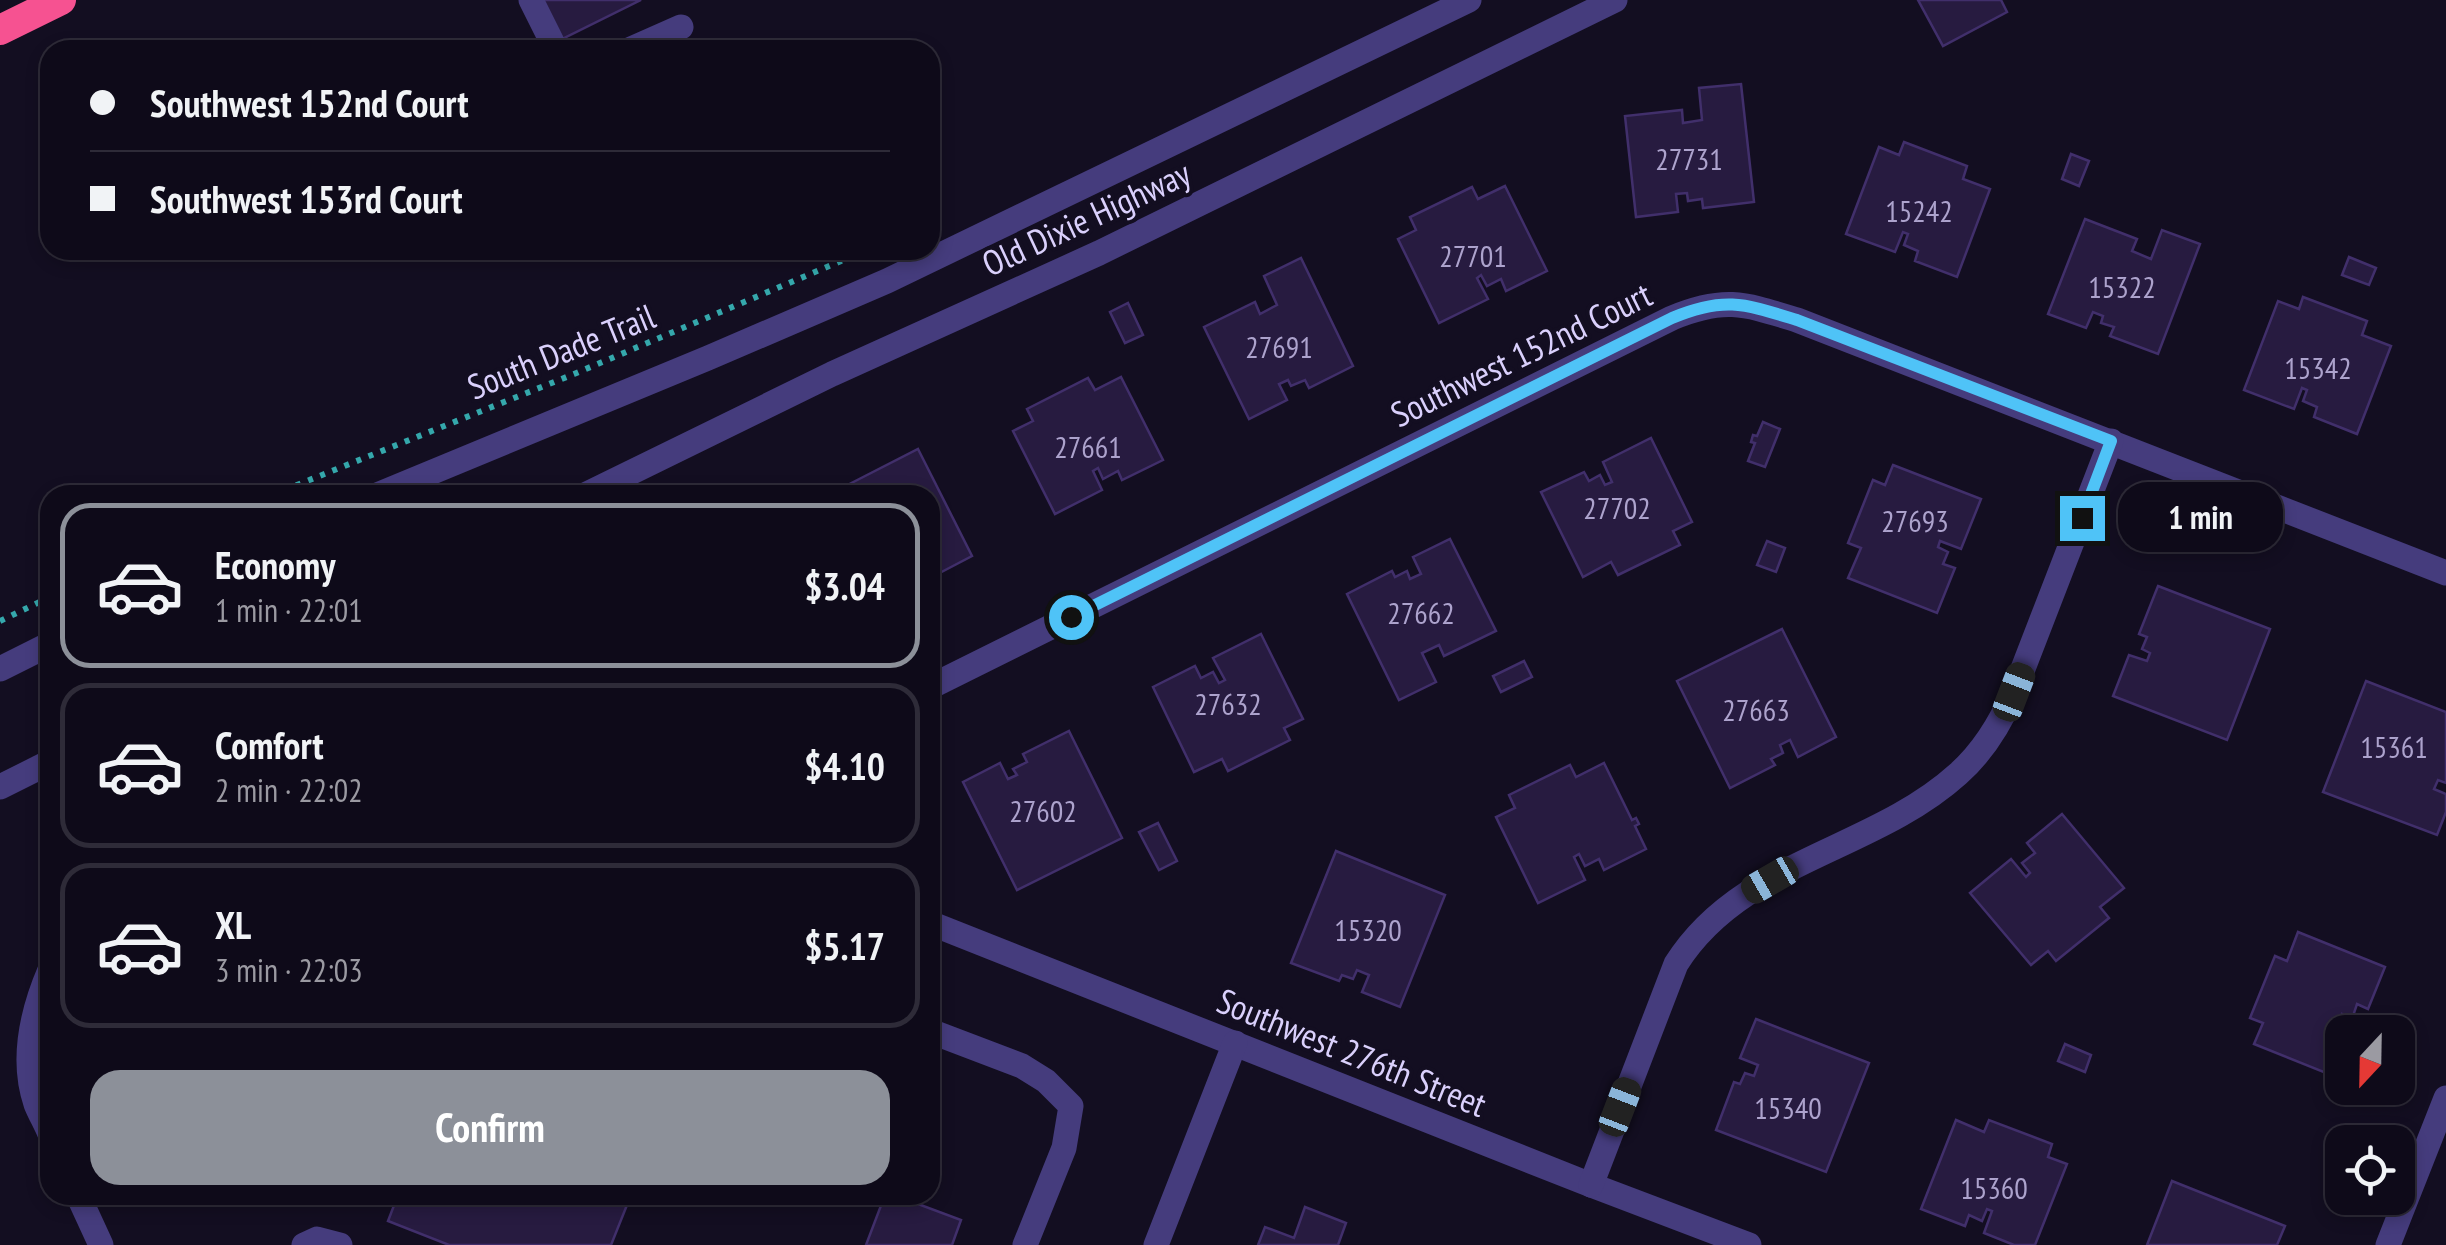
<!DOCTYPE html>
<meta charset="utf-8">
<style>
:root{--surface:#0e0a19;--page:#1c1826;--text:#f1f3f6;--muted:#9b9aa2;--line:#2e2b38;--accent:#8c9099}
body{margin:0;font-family:"PT Sans Narrow",sans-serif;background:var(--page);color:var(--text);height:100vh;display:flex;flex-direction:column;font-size:38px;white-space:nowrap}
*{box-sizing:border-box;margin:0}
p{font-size:32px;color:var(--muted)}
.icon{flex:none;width:55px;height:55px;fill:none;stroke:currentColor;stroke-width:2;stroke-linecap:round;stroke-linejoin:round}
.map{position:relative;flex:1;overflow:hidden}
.sheet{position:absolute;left:40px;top:485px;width:900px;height:720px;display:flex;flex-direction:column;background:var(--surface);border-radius:30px;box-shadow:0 5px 15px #0003,0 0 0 2px var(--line)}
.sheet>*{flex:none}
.banner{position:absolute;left:40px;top:40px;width:900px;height:220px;border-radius:30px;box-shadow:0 5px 15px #0003,0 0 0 2px var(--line);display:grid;align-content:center;height:220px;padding:0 50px;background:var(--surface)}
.needle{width:65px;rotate:202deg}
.controls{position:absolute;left:2325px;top:1015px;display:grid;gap:20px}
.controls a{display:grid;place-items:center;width:90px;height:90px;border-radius:20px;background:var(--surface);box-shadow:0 5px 15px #0003,0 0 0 2px var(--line);font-size:50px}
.end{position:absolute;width:45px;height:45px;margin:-22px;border:12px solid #4fc3f7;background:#111;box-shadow:0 0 0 5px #111}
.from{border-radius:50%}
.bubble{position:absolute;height:70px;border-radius:30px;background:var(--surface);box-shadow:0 5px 15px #0003,0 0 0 2px var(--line);font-size:32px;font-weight:700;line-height:70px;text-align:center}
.car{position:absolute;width:30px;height:60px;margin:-30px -15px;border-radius:12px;box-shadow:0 0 8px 2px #0007;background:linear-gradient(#222 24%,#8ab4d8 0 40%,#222 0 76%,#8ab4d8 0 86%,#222 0)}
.banner b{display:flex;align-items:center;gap:35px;height:95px;font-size:38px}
.banner b+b{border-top:2px solid var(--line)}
.banner i{width:25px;height:25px;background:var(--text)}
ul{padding:18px 0 0;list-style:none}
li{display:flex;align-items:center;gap:30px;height:165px;margin:0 20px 15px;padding:0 30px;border:5px solid var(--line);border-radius:30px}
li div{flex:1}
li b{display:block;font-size:38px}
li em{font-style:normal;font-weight:700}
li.active{border-color:var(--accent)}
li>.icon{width:90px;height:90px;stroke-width:1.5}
.primary-button{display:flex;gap:20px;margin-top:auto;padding:20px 50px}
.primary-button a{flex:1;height:115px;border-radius:30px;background:var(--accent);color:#fff;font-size:40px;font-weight:700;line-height:115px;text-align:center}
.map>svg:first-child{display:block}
.building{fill:#271b40;stroke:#412f6b;stroke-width:2.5}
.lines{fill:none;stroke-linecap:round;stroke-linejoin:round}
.path{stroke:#35a8ac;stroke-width:6;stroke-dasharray:5 8;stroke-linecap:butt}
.minor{stroke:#453c7d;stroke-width:25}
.highway{stroke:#f65291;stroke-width:30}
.route{stroke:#4fc3f7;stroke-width:12}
.labels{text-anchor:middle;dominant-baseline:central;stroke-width:8;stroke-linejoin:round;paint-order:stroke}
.number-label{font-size:30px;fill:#ada3cd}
.street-label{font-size:35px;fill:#dad0fc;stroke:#130e21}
</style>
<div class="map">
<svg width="2446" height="1245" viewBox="0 0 2446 1245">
<rect width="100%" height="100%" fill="#130e21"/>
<g class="building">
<polygon points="540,0 641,0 560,40"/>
<polygon points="1918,0 2001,0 2007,12 1943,46"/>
<polygon points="1741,84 1754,202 1703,208 1702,199 1688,201 1687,193 1676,194 1678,212 1636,217 1625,116 1682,110 1683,123 1702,120 1699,88"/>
<polygon points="1904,142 1967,166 1963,179 1990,189 1957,277 1915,261 1918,251 1904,245 1908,234 1903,232 1895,252 1846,234 1879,147 1899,155"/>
<polygon points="2071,154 2089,161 2079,186 2062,179"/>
<polygon points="1505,186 1547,271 1506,291 1501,279 1487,286 1481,275 1477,278 1488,299 1439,323 1398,239 1416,230 1410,217 1472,187 1478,199"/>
<polygon points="2085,219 2137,239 2132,251 2151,259 2162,230 2200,244 2158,354 2110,336 2114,327 2101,323 2103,316 2093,312 2086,328 2048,314"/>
<polygon points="2349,257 2376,268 2369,285 2342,275"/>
<polygon points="1301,258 1353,366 1309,388 1305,380 1291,386 1288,380 1279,384 1287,400 1249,419 1204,327 1255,302 1260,314 1277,305 1264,276"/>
<polygon points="2303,297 2367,321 2362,335 2391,346 2357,434 2314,417 2317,407 2303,401 2307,390 2302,388 2294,409 2244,390 2278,301 2299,309"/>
<polygon points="1128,303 1143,335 1125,343 1110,312"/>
<polygon points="1121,377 1163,460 1122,480 1118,471 1103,479 1098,468 1093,471 1102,490 1055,514 1013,431 1033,421 1027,409 1088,378 1095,390"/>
<polygon points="1763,422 1780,429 1765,467 1748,461 1755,443 1751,442 1753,435 1757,436"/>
<polygon points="1651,438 1692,522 1673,531 1680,545 1618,575 1611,562 1583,577 1541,492 1584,472 1589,481 1600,475 1605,485 1612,482 1603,462"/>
<polygon points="918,449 972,556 930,578 930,495 828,495"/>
<polygon points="1893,465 1981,499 1961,549 1940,541 1938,547 1948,552 1943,564 1955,568 1937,613 1848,578 1861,548 1848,543 1873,480 1885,485"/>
<polygon points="1450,539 1496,631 1444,656 1439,645 1422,653 1436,682 1399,700 1347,594 1392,571 1395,577 1407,571 1410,579 1421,574 1413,557"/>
<polygon points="1767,541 1785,548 1776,572 1757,565"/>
<polygon points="2158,586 2270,629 2227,740 2113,696 2129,655 2147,661 2150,653 2142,649 2147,637 2139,634"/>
<polygon points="1782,629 1836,737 1798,757 1790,740 1780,745 1783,753 1771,759 1775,765 1730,788 1677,681"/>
<polygon points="1261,634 1303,719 1284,728 1290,740 1228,771 1222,759 1194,772 1153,687 1195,666 1201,678 1213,672 1219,683 1225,680 1213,658"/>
<polygon points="1524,661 1532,677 1501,692 1493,676"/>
<polygon points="2366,681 2446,712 2446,783 2438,780 2434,789 2446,794 2446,812 2437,835 2323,792"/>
<polygon points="1069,731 1122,838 1017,890 963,782 1000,763 1008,779 1017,775 1013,769 1027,762 1023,754"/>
<polygon points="1604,763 1632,820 1636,818 1639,824 1635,826 1646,849 1604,870 1599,859 1585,866 1579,854 1574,857 1585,880 1538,903 1496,817 1515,808 1509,795 1570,765 1576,777"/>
<polygon points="2062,814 2124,888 2100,907 2109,918 2056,961 2048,951 2031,965 1970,893 2011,859 2026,877 2030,873 2022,863 2035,853 2027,843"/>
<polygon points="1158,823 1177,861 1159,870 1139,832"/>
<polygon points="1336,851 1445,895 1400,1007 1362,992 1369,975 1357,970 1353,979 1342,975 1339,981 1291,963"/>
<polygon points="2298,932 2385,967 2368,1009 2357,1004 2352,1019 2342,1014 2339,1021 2361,1030 2360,1032 2342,1032 2341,1079 2254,1044 2263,1023 2250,1018 2275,956 2287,961"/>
<polygon points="1756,1019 1869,1063 1826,1172 1716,1130 1734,1082 1740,1084 1745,1073 1754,1076 1758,1065 1740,1058"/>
<polygon points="2065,1044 2091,1055 2085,1072 2058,1061"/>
<polygon points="1956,1120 1984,1132 1989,1120 2052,1144 2048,1157 2067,1164 2035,1245 2014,1245 1984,1233 1992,1211 1987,1209 1982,1221 1969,1215 1965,1226 1921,1209"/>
<polygon points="2172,1181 2285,1226 2277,1245 2147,1245"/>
<polygon points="398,1195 631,1195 611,1245 449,1245 388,1221"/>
<polygon points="885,1195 894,1195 961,1220 952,1245 866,1245"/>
<polygon points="1305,1207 1346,1223 1338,1245 1258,1245 1265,1227 1294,1238"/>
</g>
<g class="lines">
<g class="path">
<polyline points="272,495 574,374 867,250"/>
<polyline points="0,621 50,597"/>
</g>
<g class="minor">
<polyline points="531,0 556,50"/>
<polyline points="629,50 681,27"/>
<polyline points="377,495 708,358 887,281 1469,0"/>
<polyline points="585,495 832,374 1099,253 1615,0"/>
<polyline points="0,669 50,644"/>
<path d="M930,687L1672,318C1725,296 1745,304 1797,320L2446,573"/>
<polyline points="0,787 50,762"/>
<polyline points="930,923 1591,1185 1749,1245"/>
<path d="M50,970C32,1012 21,1060 36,1104C40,1114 46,1124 50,1134"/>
<polyline points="930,1031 1022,1066 1046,1081 1071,1106 1064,1148 1025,1245"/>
<path d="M1591,1185L1676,964C1741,861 1873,851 1958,774C1983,752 2001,722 2014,692L2111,441"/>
<polyline points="78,1195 101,1245"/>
<polyline points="304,1245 317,1239 340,1245"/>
<polyline points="1156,1245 1235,1043"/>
<polyline points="2388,1245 2446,1098"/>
</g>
<polyline class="highway" points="0,30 61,0"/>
</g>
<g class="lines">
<path class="route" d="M1071,617L1672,318C1725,296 1745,304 1797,320L2111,441L2082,518"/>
</g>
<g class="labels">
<g class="number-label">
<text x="1689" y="158">27731</text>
<text x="1919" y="210">15242</text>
<text x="1473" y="255">27701</text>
<text x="2122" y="286">15322</text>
<text x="1279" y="346">27691</text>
<text x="2318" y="367">15342</text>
<text x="1088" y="446">27661</text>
<text x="1617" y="507">27702</text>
<text x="1915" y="520">27693</text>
<text x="1421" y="612">27662</text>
<text x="1228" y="703">27632</text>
<text x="1756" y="709">27663</text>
<text x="2394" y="746">15361</text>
<text x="1043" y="810">27602</text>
<text x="1368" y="929">15320</text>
<text x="1788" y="1107">15340</text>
<text x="1994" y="1187">15360</text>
</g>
<g class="street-label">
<text transform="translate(1086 218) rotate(-25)">Old Dixie Highway</text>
<text transform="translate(561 351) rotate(-22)">South Dade Trail</text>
<text transform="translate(1521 354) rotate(-26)">Southwest 152nd Court</text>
<text transform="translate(1352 1052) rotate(22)">Southwest 276th Street</text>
</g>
</g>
</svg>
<div class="controls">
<a><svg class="needle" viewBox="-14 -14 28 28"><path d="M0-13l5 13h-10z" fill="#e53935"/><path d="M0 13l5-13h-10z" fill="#9b9aa2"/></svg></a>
<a><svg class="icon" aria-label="locate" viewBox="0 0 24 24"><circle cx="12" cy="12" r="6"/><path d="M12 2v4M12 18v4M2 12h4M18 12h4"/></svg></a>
</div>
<i class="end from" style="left:1071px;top:617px"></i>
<i class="end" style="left:2082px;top:518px"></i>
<div class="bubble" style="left:2118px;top:482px;width:165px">1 min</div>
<i class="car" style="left:2014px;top:692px;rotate:21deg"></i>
<i class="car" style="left:1770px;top:880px;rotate:240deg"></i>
<i class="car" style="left:1620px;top:1107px;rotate:21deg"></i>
<div class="banner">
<b><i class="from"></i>Southwest 152nd Court</b>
<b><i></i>Southwest 153rd Court</b>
</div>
<section class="sheet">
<ul>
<li class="active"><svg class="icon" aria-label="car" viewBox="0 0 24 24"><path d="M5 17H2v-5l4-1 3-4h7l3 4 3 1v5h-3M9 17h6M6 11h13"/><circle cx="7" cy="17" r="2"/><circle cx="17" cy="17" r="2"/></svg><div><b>Economy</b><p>1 min · 22:01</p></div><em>$3.04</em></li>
<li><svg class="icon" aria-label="car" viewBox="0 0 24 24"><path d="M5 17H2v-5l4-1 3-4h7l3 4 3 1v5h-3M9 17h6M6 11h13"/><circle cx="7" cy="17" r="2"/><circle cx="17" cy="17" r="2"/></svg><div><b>Comfort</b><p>2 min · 22:02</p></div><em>$4.10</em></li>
<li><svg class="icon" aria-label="car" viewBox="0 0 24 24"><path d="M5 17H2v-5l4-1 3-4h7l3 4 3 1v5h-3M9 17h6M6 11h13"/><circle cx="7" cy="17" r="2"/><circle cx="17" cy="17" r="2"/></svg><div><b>XL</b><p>3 min · 22:03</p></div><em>$5.17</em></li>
</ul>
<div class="primary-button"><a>Confirm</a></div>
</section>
</div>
